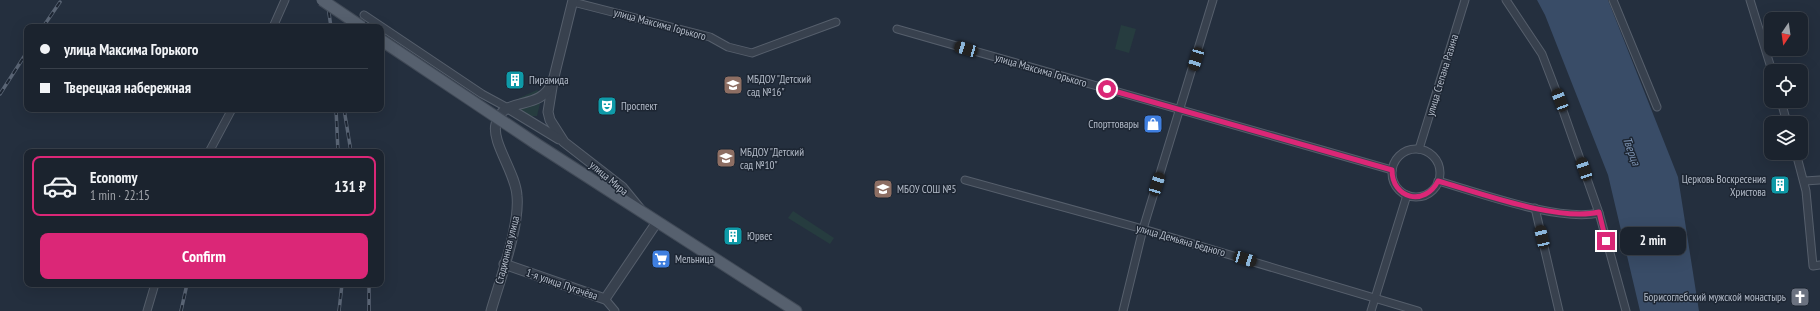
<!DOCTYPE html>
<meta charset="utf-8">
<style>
:root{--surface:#1b232e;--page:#282f3a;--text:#f1f3f6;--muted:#a0a4aa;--line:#39404a;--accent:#db2777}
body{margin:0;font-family:"PT Sans Narrow",sans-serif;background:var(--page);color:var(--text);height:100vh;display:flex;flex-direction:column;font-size:15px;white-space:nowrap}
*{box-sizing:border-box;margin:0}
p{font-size:13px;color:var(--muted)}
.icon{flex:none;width:22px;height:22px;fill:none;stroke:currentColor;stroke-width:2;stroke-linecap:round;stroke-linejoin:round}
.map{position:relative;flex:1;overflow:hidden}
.sheet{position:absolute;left:24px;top:149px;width:360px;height:138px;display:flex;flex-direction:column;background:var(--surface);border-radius:8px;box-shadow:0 4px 16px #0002,0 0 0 1px var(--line)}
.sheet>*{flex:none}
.hud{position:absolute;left:24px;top:24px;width:360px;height:88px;border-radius:8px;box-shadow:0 4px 16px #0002,0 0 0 1px var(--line);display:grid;align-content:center;height:88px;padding:0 16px;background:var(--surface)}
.needle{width:26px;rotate:193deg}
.tools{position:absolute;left:1764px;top:12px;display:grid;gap:8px}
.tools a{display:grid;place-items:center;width:44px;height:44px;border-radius:8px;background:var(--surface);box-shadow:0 4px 16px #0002,0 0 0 1px var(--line);font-size:20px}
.end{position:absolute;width:18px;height:18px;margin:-9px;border:5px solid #db2777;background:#fff;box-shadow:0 0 0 2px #fff}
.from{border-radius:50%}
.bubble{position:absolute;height:28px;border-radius:8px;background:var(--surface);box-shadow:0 4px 16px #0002,0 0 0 1px var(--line);font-size:13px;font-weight:700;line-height:28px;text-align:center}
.car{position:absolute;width:12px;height:24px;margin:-12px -6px;border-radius:5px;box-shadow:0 0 3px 1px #0007;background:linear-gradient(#222 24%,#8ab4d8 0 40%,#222 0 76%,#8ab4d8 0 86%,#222 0)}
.hud b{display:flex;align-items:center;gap:14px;height:38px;font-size:15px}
.hud b+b{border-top:1px solid var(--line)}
.hud i{width:10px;height:10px;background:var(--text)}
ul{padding:7px 0 0;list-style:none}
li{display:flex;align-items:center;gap:12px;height:60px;margin:0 8px 6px;padding:0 8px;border:2px solid transparent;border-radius:8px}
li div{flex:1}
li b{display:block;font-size:15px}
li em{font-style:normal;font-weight:700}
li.active{border-color:var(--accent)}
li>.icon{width:36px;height:36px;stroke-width:1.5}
.primary-button{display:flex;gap:8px;margin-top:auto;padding:8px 16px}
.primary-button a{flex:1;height:46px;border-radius:8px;background:var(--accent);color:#fff;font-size:16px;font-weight:700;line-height:46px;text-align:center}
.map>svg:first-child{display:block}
.green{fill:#263c3f}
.water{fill:#394c67}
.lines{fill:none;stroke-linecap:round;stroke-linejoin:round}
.minor-casing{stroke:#565f6c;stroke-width:9}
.tertiary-casing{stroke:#565f6c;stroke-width:11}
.primary-casing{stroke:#414a57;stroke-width:13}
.minor{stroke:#38414e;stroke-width:7}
.tertiary{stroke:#38414e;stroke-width:9}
.primary{stroke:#56606e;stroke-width:11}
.rail-casing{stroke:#5a6575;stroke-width:3.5}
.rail{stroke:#1d2633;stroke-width:2;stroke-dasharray:6;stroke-linecap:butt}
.primary-bridge-casing{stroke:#414a57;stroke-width:13;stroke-linecap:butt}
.primary-bridge{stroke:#56606e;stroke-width:11}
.route{stroke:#db2777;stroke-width:5}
.labels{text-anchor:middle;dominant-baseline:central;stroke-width:3;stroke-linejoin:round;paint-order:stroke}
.street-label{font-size:11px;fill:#b4bcc9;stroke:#1d2633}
.poi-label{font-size:11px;fill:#b4bcc9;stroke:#1d2633;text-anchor:start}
.water-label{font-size:12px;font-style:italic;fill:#7c92b1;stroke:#1d2633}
</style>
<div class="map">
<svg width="1820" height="311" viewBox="0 0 1820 311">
<rect width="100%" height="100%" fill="#242f3e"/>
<g class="green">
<polygon points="1121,25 1136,29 1129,53 1115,49"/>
<polygon points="537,90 541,93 542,95 537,116 529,116 513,107 519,98"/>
<polygon points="793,211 834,238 830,244 788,218"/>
</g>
<polygon class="water" points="1537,0 1608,0 1678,177 1699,311 1640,311 1608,175 1545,15"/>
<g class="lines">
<g class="minor-casing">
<g id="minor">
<polyline points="1506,0 1542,54 1555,88 1599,213 1626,311"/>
<polyline points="1613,0 1657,107"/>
<polyline points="1750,0 1772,71"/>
<polyline points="573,2 710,37 728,47 752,53 836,22"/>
<polyline points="364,15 482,94 508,108"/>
<polyline points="273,27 285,0"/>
<polyline points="897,29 1392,170"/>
<polyline points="1781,101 1787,123"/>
<polyline points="1419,149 1465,0"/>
<circle cx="1416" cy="173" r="24"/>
<polyline points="209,152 232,109"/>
<polyline points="1796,153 1806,191 1813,266 1820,265"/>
<polyline points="965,180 1143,229 1418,311"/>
<path d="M1438,181C1480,193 1558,222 1599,213"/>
<polyline points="1805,181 1820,180"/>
<polyline points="1535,208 1559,311"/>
<polyline points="605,299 615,311"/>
<polyline points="147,311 155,284"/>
<polyline points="1123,311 1143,229 1213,0"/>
<polyline points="1371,311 1407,195"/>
</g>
</g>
<g class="tertiary-casing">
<g id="tertiary">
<polyline points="573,0 553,81 548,112 550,120 564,142 622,187 640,209"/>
<polyline points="508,108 559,139"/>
<polyline points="504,264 605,299 657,222"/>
<path d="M491,311C500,280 520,226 517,196C516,173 491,142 496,124C504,93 540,114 553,81"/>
</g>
</g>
<g class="primary-casing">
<polyline id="primary" points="535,143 796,311"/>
</g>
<use href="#minor" class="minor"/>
<use href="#tertiary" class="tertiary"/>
<use href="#primary" class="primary"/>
<g class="rail-casing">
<g id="rail">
<polyline points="327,0 331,27"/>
<polyline points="43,27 60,2"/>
<polyline points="0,94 27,52"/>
<polyline points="336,109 338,152"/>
<polyline points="344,109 351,152"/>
<polyline points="181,311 187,284"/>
<polyline points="339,311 342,284"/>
<polyline points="369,311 369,284"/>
</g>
</g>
<use href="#rail" class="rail"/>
<g class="primary-bridge-casing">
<g id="primary-bridge">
<polyline points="322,0 362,27"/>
<polyline points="381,40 535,143"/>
</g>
</g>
<use href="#primary-bridge" class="primary-bridge"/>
</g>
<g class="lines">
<path class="route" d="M1107,89L1392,170C1392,199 1425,207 1438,181C1480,193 1559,222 1599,212L1606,241"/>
</g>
<defs>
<g id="building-square" transform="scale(1)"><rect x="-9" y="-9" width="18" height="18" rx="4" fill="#0f9aa8" stroke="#1d2633"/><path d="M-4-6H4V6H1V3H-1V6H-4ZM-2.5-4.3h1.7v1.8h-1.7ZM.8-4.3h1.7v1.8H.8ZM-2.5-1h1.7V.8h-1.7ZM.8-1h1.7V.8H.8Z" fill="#fff"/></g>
<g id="school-square" transform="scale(1)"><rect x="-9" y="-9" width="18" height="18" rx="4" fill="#8d6e63" stroke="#1d2633"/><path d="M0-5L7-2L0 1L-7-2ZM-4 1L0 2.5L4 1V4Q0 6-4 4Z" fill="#fff"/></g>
<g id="theatre-square" transform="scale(1)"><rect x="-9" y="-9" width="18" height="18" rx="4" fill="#0f9aa8" stroke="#1d2633"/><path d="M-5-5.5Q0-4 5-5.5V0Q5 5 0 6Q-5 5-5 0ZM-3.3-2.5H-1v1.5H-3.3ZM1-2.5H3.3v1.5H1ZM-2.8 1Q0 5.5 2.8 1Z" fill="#fff"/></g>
<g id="shop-square" transform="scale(1)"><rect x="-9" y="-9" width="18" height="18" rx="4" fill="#3f7fe0" stroke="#1d2633"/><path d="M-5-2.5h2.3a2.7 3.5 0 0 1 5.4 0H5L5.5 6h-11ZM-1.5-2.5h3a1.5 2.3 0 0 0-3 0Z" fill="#fff"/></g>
<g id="supermarket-square" transform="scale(1)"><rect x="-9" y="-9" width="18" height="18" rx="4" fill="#3f7fe0" stroke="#1d2633"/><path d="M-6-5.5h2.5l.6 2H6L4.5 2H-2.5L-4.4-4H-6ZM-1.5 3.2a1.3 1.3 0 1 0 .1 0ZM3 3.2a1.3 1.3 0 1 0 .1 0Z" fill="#fff"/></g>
<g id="church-square" transform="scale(1)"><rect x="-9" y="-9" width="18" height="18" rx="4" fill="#6b7280" stroke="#1d2633"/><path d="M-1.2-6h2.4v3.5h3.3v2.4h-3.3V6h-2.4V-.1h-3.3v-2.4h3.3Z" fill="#fff"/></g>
</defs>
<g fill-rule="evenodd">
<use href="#building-square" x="515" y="80"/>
<use href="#school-square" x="733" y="85"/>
<use href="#theatre-square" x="607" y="106"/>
<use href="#shop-square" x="1153" y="124"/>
<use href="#school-square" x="726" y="158"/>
<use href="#building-square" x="1780" y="185"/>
<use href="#school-square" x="883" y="189"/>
<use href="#building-square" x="733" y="236"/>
<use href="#supermarket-square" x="661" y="259"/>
<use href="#church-square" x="1800" y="297"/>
</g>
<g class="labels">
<g class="street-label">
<text transform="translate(660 24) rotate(15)">улица Максима Горького</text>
<text transform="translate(1041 70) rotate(16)">улица Максима Горького</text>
<text transform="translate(1442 75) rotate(-73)">улица Степана Разина</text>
<text transform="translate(609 178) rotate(40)">улица Мира</text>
<text transform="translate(1181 240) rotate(16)">улица Демьяна Бедного</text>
<text transform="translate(507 250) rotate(-76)">Стадионная улица</text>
<text transform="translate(562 284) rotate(19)">1-я улица Пугачёва</text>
</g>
<g class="poi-label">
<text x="747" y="79">МБДОУ "Детский<tspan x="747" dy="13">сад №16"</tspan></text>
<text x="529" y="80">Пирамида</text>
<text x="621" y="106">Проспект</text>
<text x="1139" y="124" text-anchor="end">Спорттовары</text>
<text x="740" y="152">МБДОУ "Детский<tspan x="740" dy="13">сад №10"</tspan></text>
<text x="1766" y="179" text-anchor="end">Церковь Воскресения<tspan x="1766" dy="13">Христова</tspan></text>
<text x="897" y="189">МБОУ СОШ №5</text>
<text x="747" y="236">Юрвес</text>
<text x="675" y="259">Мельница</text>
<text x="1786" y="297" text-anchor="end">Борисоглебский мужской монастырь</text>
</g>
<g class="water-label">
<text transform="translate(1632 151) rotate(70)">Тверца</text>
</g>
</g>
</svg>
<div class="tools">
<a><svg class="needle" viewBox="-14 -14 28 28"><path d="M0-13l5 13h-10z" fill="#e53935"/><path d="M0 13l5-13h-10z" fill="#a0a4aa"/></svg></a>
<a><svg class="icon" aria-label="locate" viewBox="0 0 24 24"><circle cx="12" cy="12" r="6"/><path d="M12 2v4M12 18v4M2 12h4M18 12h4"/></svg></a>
<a><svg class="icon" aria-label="layers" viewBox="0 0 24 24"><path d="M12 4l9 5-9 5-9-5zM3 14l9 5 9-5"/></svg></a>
</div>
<i class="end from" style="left:1107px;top:89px"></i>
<i class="end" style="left:1606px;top:241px"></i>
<div class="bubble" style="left:1620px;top:227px;width:66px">2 min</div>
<i class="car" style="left:966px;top:49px;rotate:286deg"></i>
<i class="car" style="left:1196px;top:59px;rotate:197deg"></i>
<i class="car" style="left:1560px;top:100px;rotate:339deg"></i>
<i class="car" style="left:1584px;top:169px;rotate:341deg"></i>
<i class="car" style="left:1157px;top:184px;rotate:17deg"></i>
<i class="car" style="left:1542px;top:237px;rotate:347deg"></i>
<i class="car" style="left:1245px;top:259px;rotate:107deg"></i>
<div class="hud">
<b><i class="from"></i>улица Максима Горького</b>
<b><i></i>Тверецкая набережная</b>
</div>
<section class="sheet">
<ul>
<li class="active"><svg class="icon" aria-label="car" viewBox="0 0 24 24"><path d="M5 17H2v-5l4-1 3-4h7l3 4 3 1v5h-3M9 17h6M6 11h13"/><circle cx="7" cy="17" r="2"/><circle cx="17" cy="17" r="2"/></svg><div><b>Economy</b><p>1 min · 22:15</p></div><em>131 ₽</em></li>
</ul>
<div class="primary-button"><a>Confirm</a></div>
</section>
</div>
